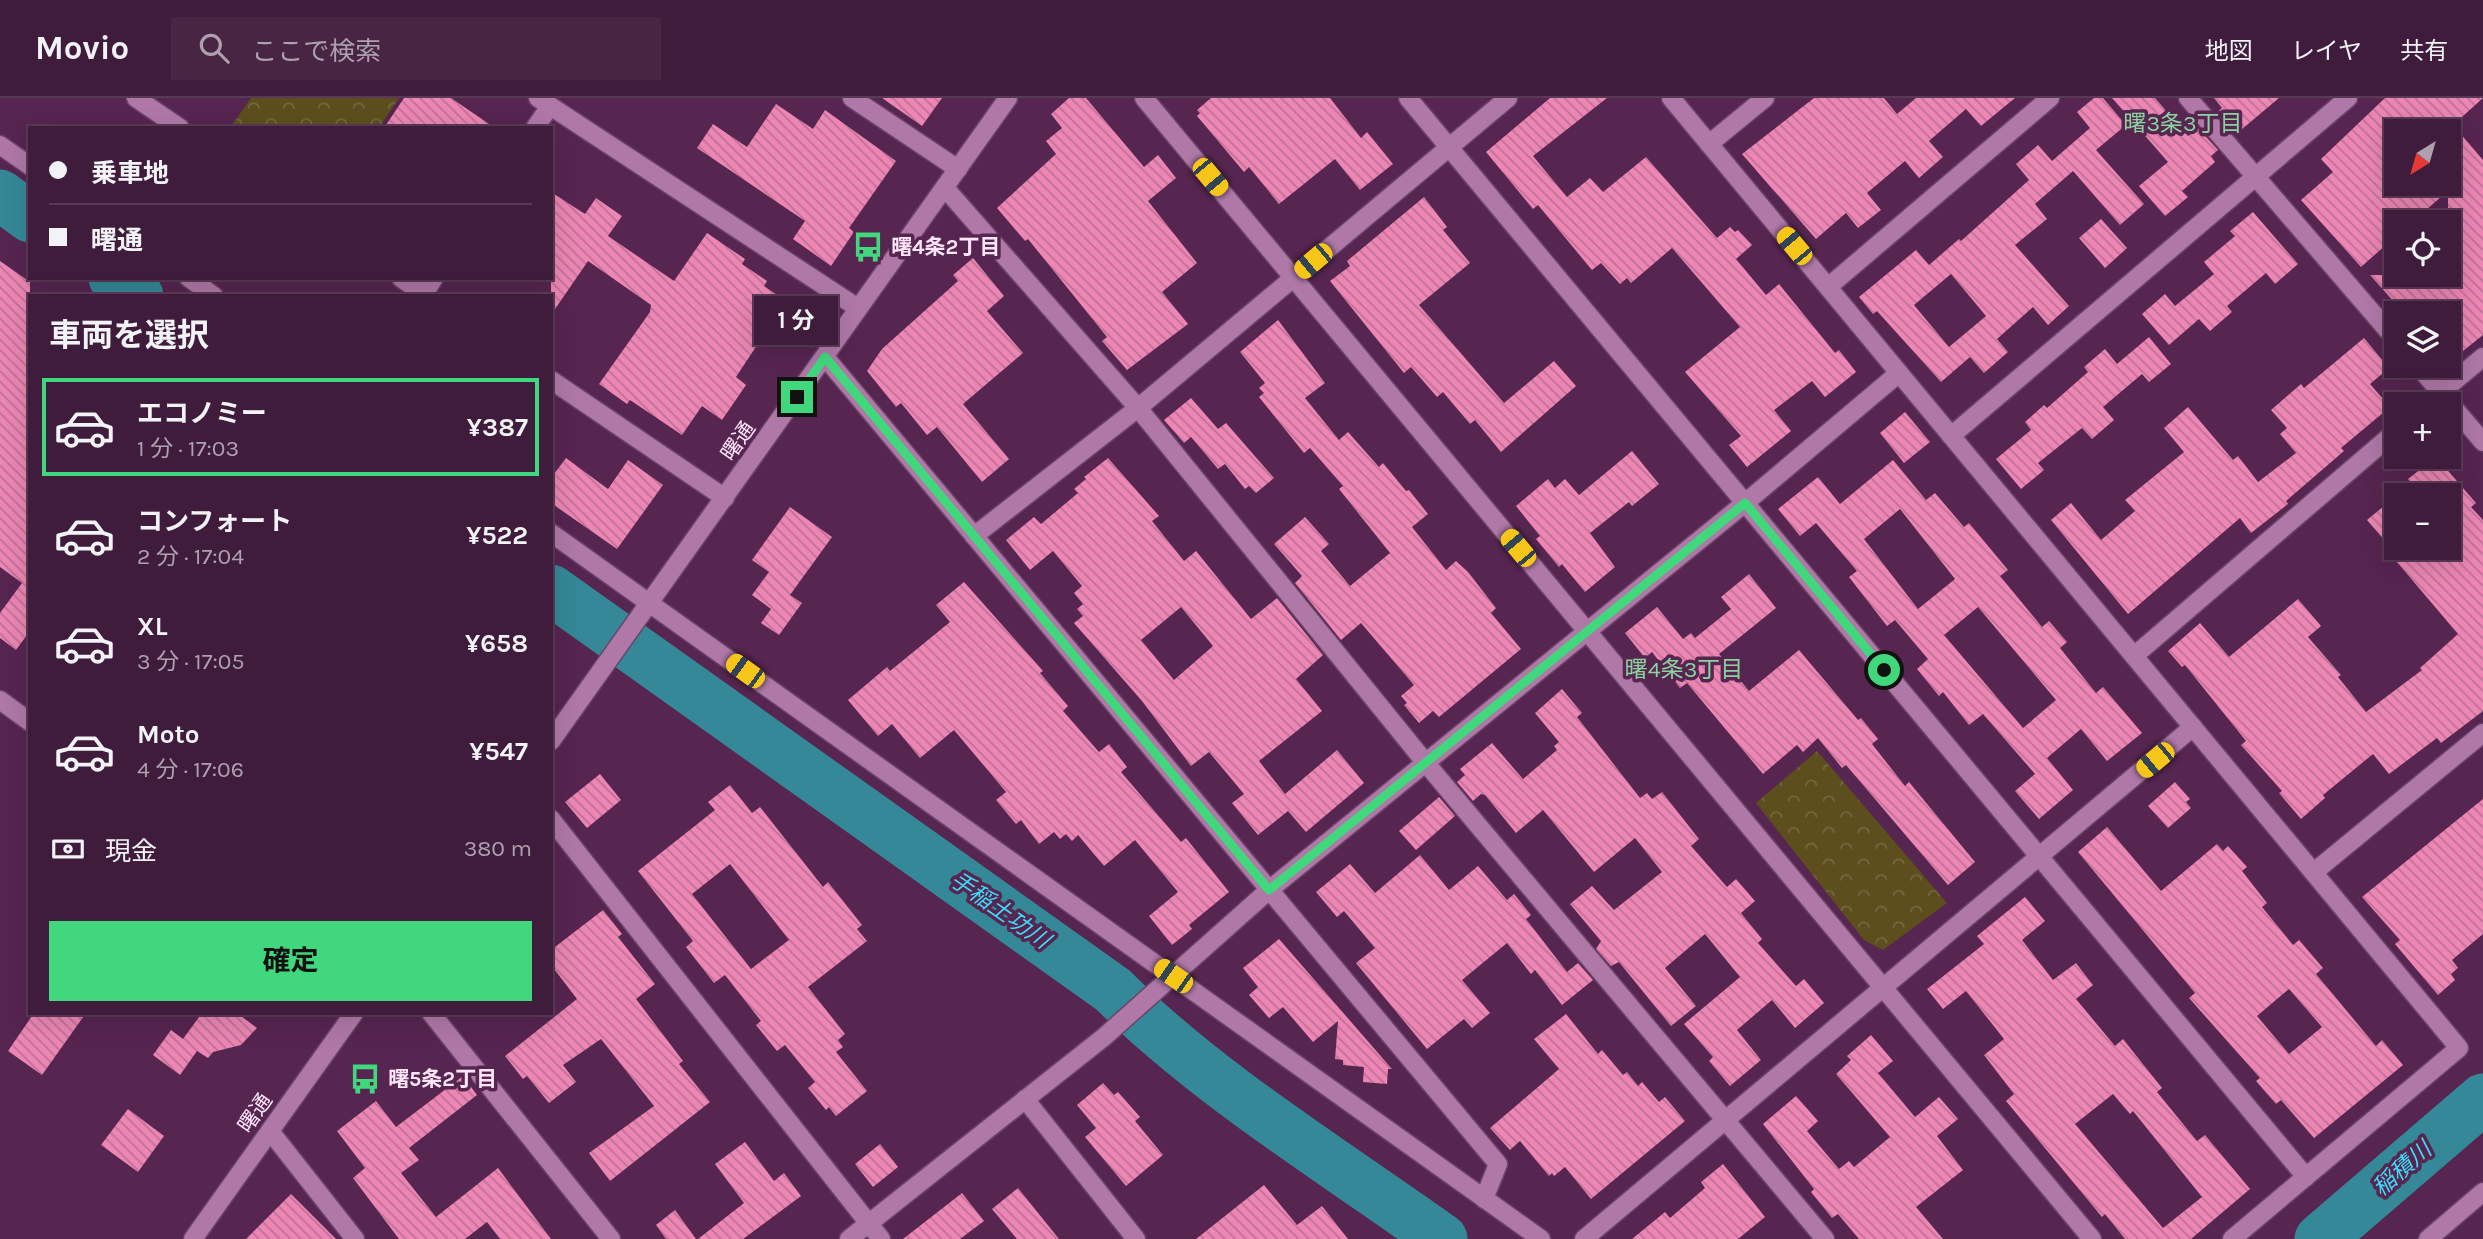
<!DOCTYPE html>
<html lang="ja">
<meta charset="utf-8">
<style>
:root{--surface:#401c3c;--page:#472543;--text:#f1f3f6;--muted:#aea1af;--line:#593a56;--accent:#41d77c}
body{margin:0;font-family:Karla,"Noto Sans JP",sans-serif;background:var(--page);color:var(--text);height:100vh;display:flex;flex-direction:column;font-size:26px;white-space:nowrap}
*{box-sizing:border-box;margin:0}
p{font-size:23px;color:var(--muted)}
.icon{flex:none;width:38px;height:38px;fill:none;stroke:currentColor;stroke-width:2;stroke-linecap:round;stroke-linejoin:round}
.map{position:relative;flex:1;overflow:hidden}
.sheet{position:absolute;left:28px;top:196px;width:525px;height:721px;display:flex;flex-direction:column;background:var(--surface);border-radius:0px;box-shadow:0 7px 28px #0002,0 0 0 2px var(--line)}
.sheet>*{flex:none}
.top-card{position:absolute;left:28px;top:28px;width:525px;height:154px;border-radius:0px;box-shadow:0 7px 28px #0002,0 0 0 2px var(--line);display:grid;align-content:center;height:154px;padding:0 21px;background:var(--surface)}
.needle{width:46px;rotate:217deg}
.fabs{position:absolute;left:2384px;top:21px;display:grid;gap:14px}
.fabs a{display:grid;place-items:center;width:77px;height:77px;border-radius:0px;background:var(--surface);box-shadow:0 7px 28px #0002,0 0 0 2px var(--line);font-size:35px}
.end{position:absolute;width:32px;height:32px;margin:-16px;border:9px solid #41d77c;background:#111;box-shadow:0 0 0 4px #111}
.from{border-radius:50%}
.bubble{position:absolute;height:49px;border-radius:0px;background:var(--surface);box-shadow:0 7px 28px #0002,0 0 0 2px var(--line);font-size:23px;font-weight:700;line-height:49px;text-align:center}
.car{position:absolute;width:21px;height:42px;margin:-21px -10px;border-radius:9px;box-shadow:0 0 5px 2px #0007;background:linear-gradient(#f5c518 24%,#345 0 40%,#f5c518 0 76%,#345 0 86%,#f5c518 0)}
.top-card b{display:flex;align-items:center;gap:24px;height:66px;font-size:26px}
.top-card b+b{border-top:2px solid var(--line)}
.top-card i{width:18px;height:18px;background:var(--text)}
ul{padding:0;list-style:none}
li{display:flex;align-items:center;gap:21px;height:98px;margin:0 14px 10px;padding:0 7px;border:4px solid transparent;border-radius:0px}
li div{flex:1}
li b{display:block;font-size:26px}
li em{font-style:normal;font-weight:700}
li.selected{border-color:var(--accent)}
li>.icon{width:63px;height:63px;stroke-width:1.5}
h2{padding:0 21px;font-size:32px;line-height:84px}
.pay{display:flex;align-items:center;gap:18px;height:77px;padding:0 21px;font-size:26px}
.pay p{margin-inline-start:auto}
.action{display:flex;gap:14px;margin-top:auto;padding:14px 21px}
.action a{flex:1;height:80px;border-radius:0px;background:var(--accent);color:#111;font-size:28px;font-weight:700;line-height:80px;text-align:center}
header{display:flex;align-items:center;gap:42px;box-sizing:border-box;height:98px;padding:0 35px;background:var(--surface);border-bottom:2px solid var(--line)}
header strong{font-size:33px}
nav{display:flex;gap:38px;margin-inline-start:auto;font-size:24px}
.search{width:490px;height:63px;background:var(--page);display:flex;align-items:center;gap:18px;box-sizing:border-box;padding:0 24px;border-radius:0px;color:var(--muted);font-size:26px}
.map>svg:first-child{display:block}
.forest{fill:url(#forest-crowns)}
.lines{fill:none;stroke-linecap:round;stroke-linejoin:round}
.river{stroke:#358897;stroke-width:51}
.building{fill:url(#building-back-hatch);fill-rule:evenodd}
.minor-casing{stroke:#6c4368;stroke-width:21}
.minor{stroke:#af78a7;stroke-width:18}
.route{stroke:#41d77c;stroke-width:9}
.labels{text-anchor:middle;dominant-baseline:central;stroke-width:7;stroke-linejoin:round;paint-order:stroke}
.poi-label{font-size:21px;font-weight:bold;fill:#fde5f9;stroke:#562550;text-anchor:start}
.street-label{font-size:21px;fill:#fde5f9;stroke:#562550}
.neighbourhood-label{font-size:23px;fill:#8cd29f;stroke:#562550}
.water-label{font-size:23px;font-style:italic;fill:#3bdefa;stroke:#562550}
</style>
<header>
<strong>Movio</strong>
<div class="search"><svg class="icon" aria-label="search" viewBox="0 0 24 24"><circle cx="10" cy="10" r="6"/><path d="M15 15l6 6"/></svg>ここで検索</div>
<nav><a>地図</a><a>レイヤ</a><a>共有</a></nav>
</header>
<div class="map">
<svg width="2483" height="1141" viewBox="0 0 2483 1141">
<defs>
<pattern id="forest-crowns" width="20" height="18" patternUnits="userSpaceOnUse" patternTransform="scale(1.75)"><rect width="20" height="18" fill="#5d4e1d"/><path d="M2 6a3 3 0 1 1 6 0M12 15a3 3 0 1 1 6 0" fill="none" stroke="#75673f"/></pattern>
<pattern id="building-back-hatch" width="6" height="6" patternUnits="userSpaceOnUse" patternTransform="scale(1.75)"><rect width="6" height="6" fill="#ed86b4"/><path d="M-1 5l2 2M0 0l6 6M5-1l2 2" fill="none" stroke="#bd7294"/></pattern>
</defs>
<rect width="100%" height="100%" fill="#562550"/>
<g class="forest">
<polygon points="251,0 399,0 379,30 230,30"/>
<polygon points="1817,653 1947,805 1883,852 1864,842 1756,705"/>
</g>
<g class="lines">
<g class="river">
<polyline points="0,97 30,119"/>
<polyline points="114,180 138,198"/>
<path d="M551,492L1113,892C1206,985 1334,1064 1442,1141"/>
<polyline points="2320,1141 2483,1001"/>
</g>
</g>
<g class="building">
<polygon points="404,0 451,0 495,30 384,30"/>
<polygon points="882,0 942,0 922,28"/>
<polygon points="1069,0 1086,0 1144,69 1158,57 1176,80 1148,103 1197,165 1162,194 1188,226 1127,272 1102,243 1107,239 1028,141 1025,143 997,110 1056,56 1046,43 1062,30 1051,16"/>
<polygon points="1211,0 1330,0 1361,40 1367,34 1393,66 1360,92 1335,61 1279,106 1249,69 1244,74 1197,18 1200,15 1197,12"/>
<polygon points="1550,0 1607,0 1533,58 1567,99 1590,80 1603,94 1646,59 1717,140 1730,129 1735,134 1738,132 1752,147 1736,161 1766,197 1779,186 1835,255 1839,252 1856,274 1825,299 1812,283 1774,312 1791,333 1747,369 1729,347 1741,338 1685,274 1740,229 1672,150 1631,185 1627,180 1620,186 1601,165 1592,172 1538,107 1533,111 1486,54"/>
<polygon points="1814,0 1884,0 1897,16 1916,0 2015,0 1981,28 1966,11 1929,43 1943,59 1919,80 1905,63 1867,95 1881,112 1858,130 1846,115 1816,141 1742,56"/>
<path d="M2094,0H2103L2126,27L2096,52L2144,106L2120,127L2073,73L2035,106L2047,121L2015,147L2069,208L2048,227L2033,209L1997,241L2008,254L1984,275L1970,259L1941,284L1877,213L1873,216L1859,199L1916,152L1929,167L1959,141L1961,143L2029,82L2016,66L2038,47L2052,63L2090,30L2077,14ZM1951,176L1986,218L1949,249L1914,207Z"/>
<polygon points="2112,0 2155,0 2188,38 2198,30 2218,52 2211,58 2215,64 2182,93 2188,99 2165,118 2139,88 2168,64"/>
<polygon points="2214,0 2279,0 2235,37 2216,15 2222,10"/>
<path d="M2385,0H2483L2453,27L2483,62V237L2463,253L2448,235V215H2404L2370,177H2448V93L2412,124H2396V138L2361,169L2301,102L2333,74L2321,61ZM2448,31V86H2396V33Z"/>
<polygon points="776,6 813,31 825,12 896,63 849,130 854,134 831,168 793,141 805,123 697,50 713,26 747,49"/>
<polygon points="551,94 585,116 596,100 622,118 608,138 674,183 707,135 745,161 742,166 767,183 764,188 786,203 736,279 746,287 722,322 702,308 682,337 630,302 627,306 599,286 650,214 651,207 588,163 551,217"/>
<polygon points="1424,99 1447,129 1443,132 1470,165 1419,207 1504,305 1554,263 1576,288 1501,354 1475,322 1470,326 1443,294 1437,299 1411,269 1404,275 1330,183 1350,168 1347,163"/>
<polygon points="2253,114 2298,166 2275,186 2266,175 2227,208 2232,214 2210,233 2199,221 2169,247 2142,216 2165,196 2175,208 2214,176 2204,164 2235,138 2230,133"/>
<polygon points="2101,121 2127,150 2105,170 2079,140"/>
<polygon points="973,160 1004,198 987,213 1023,255 963,306 1009,361 982,384 937,329 927,337 901,305 896,309 867,273 882,251 958,183 953,177"/>
<polygon points="0,163 30,184 30,533 16,552 0,540 0,515 22,485 0,469"/>
<polygon points="1278,222 1325,285 1305,300 1339,342 1348,334 1379,369 1383,365 1406,393 1409,392 1428,416 1412,429 1446,472 1456,463 1468,474 1496,510 1491,515 1521,551 1439,619 1433,613 1419,625 1404,607 1407,605 1401,598 1414,587 1361,525 1341,542 1295,485 1302,478 1274,446 1305,419 1329,446 1321,453 1350,488 1390,455 1339,391 1343,388 1310,350 1304,355 1259,299 1264,295 1259,290 1265,285 1240,254"/>
<polygon points="2149,239 2171,266 2149,284 2142,276 2103,309 2114,322 2092,341 2082,330 2038,365 2044,372 2021,391 1996,361 2031,332 2025,324 2044,307 2047,310 2088,274 2084,269 2105,251 2117,266"/>
<polygon points="2364,240 2389,270 2370,286 2390,309 2341,350 2344,353 2286,403 2288,406 2251,435 2240,420 2128,516 2051,422 2071,405 2101,442 2135,413 2125,402 2184,354 2164,330 2188,309 2233,362 2238,358 2258,384 2296,355 2280,336 2287,330 2271,312 2301,286 2304,290"/>
<polygon points="1191,300 1218,331 1226,325 1274,380 1256,395 1249,388 1245,391 1225,366 1218,371 1191,339 1184,345 1164,322"/>
<polygon points="1905,314 1930,344 1904,365 1880,335"/>
<polygon points="1632,353 1659,386 1632,408 1629,404 1590,435 1615,469 1585,494 1562,466 1559,469 1536,441 1540,438 1516,408 1548,381 1555,390 1565,381 1579,397"/>
<polygon points="2436,359 2476,405 2471,409 2483,422 2483,613 2441,645 2437,640 2389,676 2373,656 2323,697 2325,700 2301,721 2279,695 2282,693 2241,647 2246,643 2185,567 2182,569 2168,553 2200,525 2229,559 2298,501 2321,528 2308,539 2341,577 2338,579 2366,614 2422,572 2420,570 2458,536 2385,450 2391,450 2367,422 2396,398 2396,450 2448,450 2448,397 2397,397 2411,385 2408,381"/>
<polygon points="566,360 608,391 628,362 663,387 617,451 551,405 551,380"/>
<path d="M1108,360L1159,418L1152,423L1184,463L1196,453L1251,521L1277,500L1323,557L1296,581L1322,613L1259,663L1285,696L1337,652L1364,685L1306,734L1288,713L1258,737L1232,705L1244,696L1209,654L1191,668L1142,603L1074,525L1083,518L1077,511L1083,506L1074,495L1082,488L1053,453L1030,472L1006,442L1034,419L1041,426L1078,395L1074,391L1086,381L1084,379ZM1181,509L1213,548L1174,582L1141,542Z"/>
<path d="M1893,362L1926,402L1935,395L1964,429L1969,425L2008,472L2000,478L2042,529L2049,523L2067,544L2060,550L2096,595L2103,589L2142,635L2107,663L2081,631L2047,660L2073,692L2039,721L2015,693L2035,676L1983,616L1969,627L1943,594L1939,598L1917,571L1928,561L1895,522L1887,528L1849,479L1857,473L1816,425L1800,438L1778,411L1818,379L1840,406ZM1900,411L1955,481L1918,511L1864,441ZM1978,509L2056,602L2023,630L1944,537Z"/>
<polygon points="790,409 832,439 790,497 802,505 779,537 761,525 771,511 752,497 769,474 752,462"/>
<polygon points="1749,476 1776,510 1719,556 1749,593 1799,552 1858,622 1861,620 1878,641 1872,646 1905,688 1909,684 1975,764 1948,787 1846,667 1842,670 1818,640 1803,654 1797,647 1763,676 1687,585 1680,590 1652,554 1645,560 1625,535 1657,509 1683,541 1691,535 1695,540 1731,511 1721,499"/>
<polygon points="964,484 1043,573 1040,575 1068,608 1063,613 1099,654 1109,646 1127,669 1121,674 1181,744 1186,740 1229,794 1189,827 1192,831 1172,847 1149,818 1178,794 1135,742 1104,768 1078,737 1072,743 1066,736 1060,741 1054,734 1039,746 1021,722 1016,726 996,702 1006,694 954,632 920,660 892,626 878,638 848,602 887,569 890,573 950,524 936,507"/>
<polygon points="1562,591 1582,615 1577,619 1640,700 1647,695 1652,701 1662,694 1699,741 1691,748 1727,789 1736,781 1755,803 1741,815 1762,841 1758,845 1796,888 1804,881 1824,905 1795,930 1772,902 1737,932 1761,962 1730,988 1709,963 1713,959 1684,926 1740,879 1705,836 1665,870 1696,908 1671,928 1619,864 1611,868 1596,851 1601,843 1570,806 1592,788 1614,812 1662,774 1635,740 1594,774 1543,712 1516,735 1485,697 1481,696 1473,703 1457,684 1465,677 1460,671 1492,645 1523,681 1557,652 1554,648 1559,644 1535,615"/>
<polygon points="600,676 621,702 587,730 565,704"/>
<polygon points="2175,684 2190,701 2186,704 2191,710 2168,730 2148,708"/>
<path d="M730,687L752,715L760,709L823,789L828,784L862,827L857,831L867,843L808,889L845,936L838,942L843,949L836,954L867,993L836,1018L829,1009L826,1012L808,990L815,984L785,947L777,953L756,927L761,923L725,877L714,885L686,849L693,843L638,773L715,712L708,704ZM730,766L789,842L751,871L692,796Z"/>
<polygon points="1439,699 1455,718 1416,752 1399,733"/>
<polygon points="2483,701 2483,836 2452,862 2458,870 2451,876 2455,882 2438,897 2395,846 2400,842 2362,799"/>
<path d="M2107,729L2161,793L2217,746L2223,753L2228,748L2247,769L2242,773L2267,805L2262,809L2293,847L2299,842L2323,870L2316,876L2376,948L2382,942L2403,967L2314,1040L2281,1002L2276,1006L2256,983L2260,980L2189,900L2195,895L2078,754ZM2289,891L2322,929L2289,956L2257,918Z"/>
<polygon points="1420,757 1449,792 1478,768 1507,802 1514,796 1531,817 1526,821 1567,874 1578,865 1593,882 1562,907 1535,872 1531,876 1507,845 1462,882 1490,915 1472,930 1464,921 1427,951 1356,865 1375,850 1344,813 1337,819 1316,794 1350,766 1375,795"/>
<path d="M2025,799L2045,823L2022,842L2053,882L2076,865L2093,887L2076,901L2115,948L2123,941L2162,990L2157,994L2197,1043L2205,1037L2250,1091L2191,1141H2125L2105,1116L2102,1119L2006,1003L2014,996L1984,957L2004,941L1966,893L1943,911L1927,891L1984,846L1977,838ZM2113,996L2130,1016L2133,1013L2202,1099L2163,1130L2075,1026Z"/>
<polygon points="603,812 622,836 618,839 655,886 636,901 683,963 679,966 710,1004 610,1083 589,1055 654,1008 601,941 563,967 576,984 549,1005 527,978 523,981 505,958 577,901 551,867 551,852"/>
<polygon points="1279,841 1392,971 1388,971 1387,986 1363,984 1364,969 1343,967 1343,962 1335,961 1338,923 1313,944 1283,909 1269,920 1249,897 1258,889 1243,870"/>
<polygon points="34,915 86,915 42,977 8,953"/>
<polygon points="202,915 237,915 257,930 241,947 213,954 208,960 197,953 180,977 153,957 171,932 183,941"/>
<polygon points="1566,916 1598,956 1602,952 1623,977 1627,974 1638,988 1642,984 1659,1004 1665,999 1685,1023 1591,1101 1565,1069 1554,1078 1552,1075 1549,1078 1520,1043 1510,1052 1490,1030 1559,971 1534,941"/>
<polygon points="1871,937 1893,963 1878,975 1915,1019 1939,999 1958,1021 1937,1038 1963,1072 1916,1109 1943,1141 1859,1141 1838,1116 1832,1120 1811,1094 1814,1091 1763,1026 1796,998 1818,1023 1807,1033 1839,1071 1849,1063 1854,1069 1890,1039 1836,976 1851,962 1847,958"/>
<polygon points="463,978 477,997 409,1050 419,1062 401,1075 436,1119 498,1070 551,1141 500,1141 487,1124 465,1141 399,1141 353,1080 365,1070 337,1033 376,1003 396,1029"/>
<polygon points="1103,985 1114,997 1118,994 1140,1019 1135,1023 1163,1057 1126,1088 1085,1039 1096,1030 1077,1007"/>
<polygon points="128,1011 164,1038 138,1074 101,1047"/>
<polygon points="745,1044 774,1083 784,1075 801,1098 743,1141 698,1141 744,1105 715,1066"/>
<polygon points="880,1046 898,1069 873,1089 855,1066"/>
<polygon points="1723,1066 1765,1119 1738,1141 1632,1141 1665,1114 1670,1120 1705,1090 1701,1084"/>
<polygon points="1264,1087 1297,1127 1322,1108 1348,1141 1196,1141"/>
<polygon points="1018,1090 1059,1141 1017,1141 992,1111"/>
<polygon points="962,1095 984,1123 960,1141 903,1141"/>
<polygon points="291,1096 336,1141 246,1141"/>
<polygon points="675,1112 696,1141 666,1141 656,1127"/>
</g>
<g class="lines">
<g class="minor-casing">
<g id="minor">
<polyline points="136,0 180,30"/>
<polyline points="538,0 858,210"/>
<polyline points="852,0 958,71"/>
<polyline points="1144,0 2092,1141"/>
<polyline points="1408,0 2306,1079"/>
<polyline points="1671,0 2459,950 2232,1141"/>
<polyline points="2188,0 2396,242"/>
<polyline points="535,30 550,8"/>
<polyline points="1709,46 1765,0"/>
<polyline points="0,47 30,68"/>
<polyline points="945,90 1138,310 1425,664 1825,1141"/>
<polyline points="189,180 214,198"/>
<polyline points="401,180 427,198"/>
<polyline points="1828,189 2050,0"/>
<polyline points="424,196 434,180"/>
<polyline points="825,259 1498,1066 1484,1101"/>
<polyline points="2418,268 2483,344"/>
<polyline points="551,282 725,400"/>
<polyline points="2427,306 2483,259"/>
<polyline points="1951,338 2348,0"/>
<polyline points="551,435 1541,1141"/>
<polyline points="974,438 1138,310 1508,0"/>
<polyline points="2134,558 2396,333"/>
<polyline points="0,602 30,624"/>
<polyline points="551,643 1008,0"/>
<polyline points="551,721 881,1141"/>
<polyline points="2314,774 2483,635"/>
<polyline points="431,915 611,1141"/>
<polyline points="1025,1001 1136,1141"/>
<polyline points="270,1033 355,1141"/>
<polyline points="193,1141 354,915"/>
<polyline points="849,1141 1104,939 1269,792 1745,405 1899,275"/>
<polyline points="1584,1141 2193,629"/>
<polyline points="2428,1141 2483,1094"/>
</g>
</g>
<use href="#minor" class="minor"/>
</g>
<g class="lines">
<polyline class="route" points="797,299 825,259 1269,792 1745,405 1884,572"/>
</g>
<defs>
<g id="bus-bare" transform="scale(2.415)"><path d="M-5-6H5V4H4V6H2V4H-2V6H-4V4H-5ZM-3.5-4V0h7V-4ZM-3.5 1.2v1.5H-2V1.2ZM2 1.2v1.5H3.5V1.2Z" fill="#41d77c" stroke="#562550" stroke-width="2.5" paint-order="stroke"/></g>
</defs>
<g fill-rule="evenodd">
<use href="#bus-bare" x="868" y="149"/>
<use href="#bus-bare" x="365" y="981"/>
</g>
<g class="labels">
<g class="poi-label">
<text x="891" y="149">曙4条2丁目</text>
<text x="388" y="981">曙5条2丁目</text>
</g>
<g class="street-label">
<text transform="translate(738 343) rotate(-55)">曙通</text>
<text transform="translate(255 1015) rotate(-55)">曙通</text>
</g>
<g class="neighbourhood-label">
<text x="2183" y="25">曙3条3丁目</text>
<text x="1684" y="571">曙4条3丁目</text>
</g>
<g class="water-label">
<text transform="translate(1000 812) rotate(35)">手稲土功川</text>
<text transform="translate(2402 1071) rotate(-41)">稲積川</text>
</g>
</g>
</svg>
<div class="fabs">
<a><svg class="needle" viewBox="-14 -14 28 28"><path d="M0-13l5 13h-10z" fill="#e53935"/><path d="M0 13l5-13h-10z" fill="#aea1af"/></svg></a>
<a><svg class="icon" aria-label="locate" viewBox="0 0 24 24"><circle cx="12" cy="12" r="6"/><path d="M12 2v4M12 18v4M2 12h4M18 12h4"/></svg></a>
<a><svg class="icon" aria-label="layers" viewBox="0 0 24 24"><path d="M12 4l9 5-9 5-9-5zM3 14l9 5 9-5"/></svg></a>
<a>+</a>
<a>−</a>
</div>
<i class="end from" style="left:1884px;top:572px"></i>
<i class="end" style="left:797px;top:299px"></i>
<div class="bubble" style="left:754px;top:198px;width:84px">1 分</div>
<i class="car" style="left:1210px;top:79px;rotate:140deg"></i>
<i class="car" style="left:1794px;top:148px;rotate:320deg"></i>
<i class="car" style="left:1313px;top:163px;rotate:230deg"></i>
<i class="car" style="left:1518px;top:450px;rotate:320deg"></i>
<i class="car" style="left:745px;top:573px;rotate:306deg"></i>
<i class="car" style="left:2155px;top:662px;rotate:230deg"></i>
<i class="car" style="left:1173px;top:878px;rotate:305deg"></i>
<div class="top-card">
<b><i class="from"></i>乗車地</b>
<b><i></i>曙通</b>
</div>
<section class="sheet">
<h2>車両を選択</h2>
<ul>
<li class="selected"><svg class="icon" aria-label="car" viewBox="0 0 24 24"><path d="M5 17H2v-5l4-1 3-4h7l3 4 3 1v5h-3M9 17h6M6 11h13"/><circle cx="7" cy="17" r="2"/><circle cx="17" cy="17" r="2"/></svg><div><b>エコノミー</b><p>1 分 · 17:03</p></div><em>¥387</em></li>
<li><svg class="icon" aria-label="car" viewBox="0 0 24 24"><path d="M5 17H2v-5l4-1 3-4h7l3 4 3 1v5h-3M9 17h6M6 11h13"/><circle cx="7" cy="17" r="2"/><circle cx="17" cy="17" r="2"/></svg><div><b>コンフォート</b><p>2 分 · 17:04</p></div><em>¥522</em></li>
<li><svg class="icon" aria-label="car" viewBox="0 0 24 24"><path d="M5 17H2v-5l4-1 3-4h7l3 4 3 1v5h-3M9 17h6M6 11h13"/><circle cx="7" cy="17" r="2"/><circle cx="17" cy="17" r="2"/></svg><div><b>XL</b><p>3 分 · 17:05</p></div><em>¥658</em></li>
<li><svg class="icon" aria-label="car" viewBox="0 0 24 24"><path d="M5 17H2v-5l4-1 3-4h7l3 4 3 1v5h-3M9 17h6M6 11h13"/><circle cx="7" cy="17" r="2"/><circle cx="17" cy="17" r="2"/></svg><div><b>Moto</b><p>4 分 · 17:06</p></div><em>¥547</em></li>
</ul>
<div class="pay"><svg class="icon" aria-label="cash" viewBox="0 0 24 24"><path d="M3 7h18v10H3z"/><circle cx="12" cy="12" r="2"/></svg>現金<p>380 m</p></div>
<div class="action"><a>確定</a></div>
</section>
</div>
